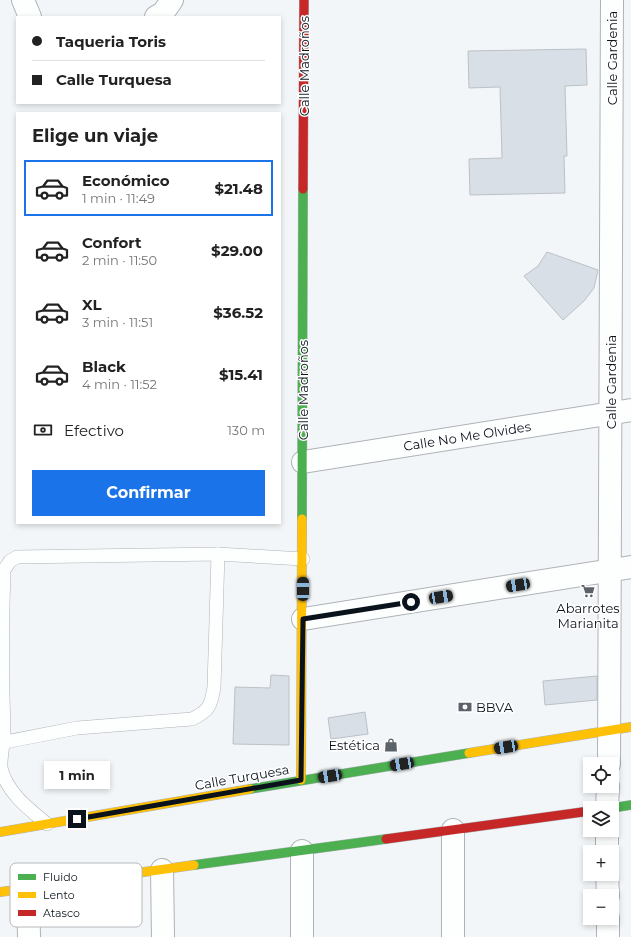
<!DOCTYPE html>
<html lang="es">
<meta charset="utf-8">
<style>
:root{--surface:#fff;--page:#f2f2f2;--text:#222;--muted:#767676;--line:#e0e0e0;--accent:#1a73e8}
body{margin:0;font-family:Montserrat,sans-serif;background:var(--page);color:var(--text);height:100vh;display:flex;flex-direction:column;font-size:15px;white-space:nowrap}
*{box-sizing:border-box;margin:0}
p{font-size:13px;color:var(--muted)}
.icon{flex:none;width:22px;height:22px;fill:none;stroke:currentColor;stroke-width:2;stroke-linecap:round;stroke-linejoin:round}
.map{position:relative;flex:1;overflow:hidden}
.details{position:absolute;left:16px;top:112px;width:265px;height:412px;display:flex;flex-direction:column;background:var(--surface);border-radius:0px;box-shadow:0 2px 6px #0003}
.details>*{flex:none}
.guide{position:absolute;left:16px;top:16px;width:265px;height:88px;border-radius:0px;box-shadow:0 2px 6px #0003;display:grid;align-content:center;height:88px;padding:0 16px;background:var(--surface)}
.controls{position:absolute;left:583px;top:757px;display:grid;gap:8px}
.controls a{display:grid;place-items:center;width:36px;height:36px;border-radius:0px;background:var(--surface);box-shadow:0 2px 6px #0003;font-size:20px}
.end{position:absolute;width:18px;height:18px;margin:-9px;border:5px solid #0a131c;background:#fff;box-shadow:0 0 0 2px #fff}
.from{border-radius:50%}
.bubble{position:absolute;height:28px;border-radius:0px;background:var(--surface);box-shadow:0 2px 6px #0003;font-size:13px;font-weight:700;line-height:28px;text-align:center}
.car{position:absolute;width:12px;height:24px;margin:-12px -6px;border-radius:5px;box-shadow:0 0 3px 1px #0007;background:linear-gradient(#222 24%,#8ab4d8 0 40%,#222 0 76%,#8ab4d8 0 86%,#222 0)}
.guide b{display:flex;align-items:center;gap:14px;height:38px;font-size:15px}
.guide b+b{border-top:1px solid var(--line)}
.guide i{width:10px;height:10px;background:var(--text)}
ul{padding:0;list-style:none}
li{display:flex;align-items:center;gap:12px;height:56px;margin:0 8px 6px;padding:0 8px;border:2px solid transparent;border-radius:0px}
li div{flex:1}
li b{display:block;font-size:15px}
li em{font-style:normal;font-weight:700}
li.selected{border-color:var(--accent)}
li>.icon{width:36px;height:36px;stroke-width:1.5}
h2{padding:0 16px;font-size:18px;line-height:48px}
.pay{display:flex;align-items:center;gap:10px;height:44px;padding:0 16px;font-size:15px}
.pay p{margin-inline-start:auto}
.button{display:flex;gap:8px;margin-top:auto;padding:8px 16px}
.button a{flex:1;height:46px;border-radius:0px;background:var(--accent);color:#fff;font-size:16px;font-weight:700;line-height:46px;text-align:center}
.map>svg:first-child{display:block}
.building{fill:#d8dfe6;stroke:#bbc1c7}
.lines{fill:none;stroke-linecap:round;stroke-linejoin:round}
.lane-casing{stroke:#aeb3b9;stroke-width:14}
.street-casing{stroke:#aeb3b9;stroke-width:24}
.fast-casing{stroke:#aeb3b9;stroke-width:10}
.slow-casing{stroke:#aeb3b9;stroke-width:10}
.jam-casing{stroke:#aeb3b9;stroke-width:10}
.lane{stroke:#fdfefe;stroke-width:13}
.street{stroke:#fdfefe;stroke-width:22}
.fast{stroke:#4caf50;stroke-width:9}
.slow{stroke:#ffc107;stroke-width:9}
.jam{stroke:#c62828;stroke-width:9}
.route{stroke:#0a131c;stroke-width:5}
.labels{text-anchor:middle;dominant-baseline:central;stroke-width:3;stroke-linejoin:round;paint-order:stroke}
.street-label{font-size:13px;fill:#0a131c;stroke:#fff}
.poi-label{font-size:13px;fill:#0a131c;stroke:#fff}
.key{fill:#fff;stroke:#b6b8bb;stroke-width:1}
.key-label{font-size:11px;fill:#0a131c}
</style>
<div class="map">
<svg width="631" height="937" viewBox="0 0 631 937">
<rect width="100%" height="100%" fill="#f3f6f8"/>
<g class="building">
<polygon points="586,49 587,85 565,86 567,156 564,156 565,193 470,195 469,159 502,158 500,87 469,88 468,51"/>
<polygon points="547,252 598,270 594,288 584,301 563,320 524,276 538,266"/>
<polygon points="271,675 289,676 289,745 233,744 235,687 270,688"/>
<polygon points="597,676 597,700 545,705 543,681"/>
<polygon points="365,712 368,734 331,739 328,718"/>
</g>
<g class="lines">
<g class="lane-casing">
<g id="lane">
<path d="M0,743L77,728L192,719C209,711 211,706 214,687L218,554"/>
<path d="M47,824C29,809 7,793 1,768C0,760 4,742 4,732C2,678 2,624 4,570L10,561L17,557L218,554L303,559"/>
</g>
</g>
<g class="street-casing">
<g id="street">
<polyline points="23,0 30,17"/>
<polyline points="156,17 163,13 172,0"/>
<polyline points="303,462 631,410"/>
<polyline points="303,619 631,567"/>
<polyline points="609,764 612,0"/>
<polyline points="607,808 608,786"/>
<polyline points="453,830 453,937"/>
<polyline points="607,830 607,852"/>
<polyline points="302,851 302,937"/>
<polyline points="162,870 163,937"/>
<polyline points="607,874 608,896"/>
<polyline points="28,888 29,937"/>
<polyline points="608,918 608,937"/>
</g>
</g>
<g class="fast-casing">
<g id="fast">
<polyline points="302,519 303,189"/>
<polyline points="250,789 469,753"/>
<polyline points="612,808 631,805"/>
<polyline points="194,865 386,839"/>
</g>
</g>
<g class="slow-casing">
<g id="slow">
<polyline points="469,753 631,727"/>
<polyline points="301,780 302,519"/>
<polyline points="0,832 250,789"/>
<polyline points="0,892 194,865"/>
</g>
</g>
<g class="jam-casing">
<g id="jam">
<polyline points="303,189 304,0"/>
<polyline points="386,839 590,811"/>
</g>
</g>
<use href="#lane" class="lane"/>
<use href="#street" class="street"/>
<use href="#fast" class="fast"/>
<use href="#slow" class="slow"/>
<use href="#jam" class="jam"/>
</g>
<g class="lines">
<polyline class="route" points="77,819 301,780 303,619 411,602"/>
</g>
<defs>
<g id="supermarket-bare" transform="scale(1.08)"><path d="M-6-5.5h2.5l.6 2H6L4.5 2H-2.5L-4.4-4H-6ZM-1.5 3.2a1.3 1.3 0 1 0 .1 0ZM3 3.2a1.3 1.3 0 1 0 .1 0Z" fill="#5c6269" stroke="#fff" stroke-width="2.5" paint-order="stroke"/></g>
<g id="bank-bare" transform="scale(1.08)"><path d="M-6-4H6V4H-6ZM0-2.3a2.3 2.3 0 1 0 0 4.6a2.3 2.3 0 1 0 0-4.6Z" fill="#5c6269" stroke="#fff" stroke-width="2.5" paint-order="stroke"/></g>
<g id="shop-bare" transform="scale(1.08)"><path d="M-5-2.5h2.3a2.7 3.5 0 0 1 5.4 0H5L5.5 6h-11ZM-1.5-2.5h3a1.5 2.3 0 0 0-3 0Z" fill="#5c6269" stroke="#fff" stroke-width="2.5" paint-order="stroke"/></g>
</defs>
<g fill-rule="evenodd">
<use href="#supermarket-bare" x="588" y="591"/>
<use href="#bank-bare" x="465" y="707"/>
<use href="#shop-bare" x="391" y="745"/>
</g>
<g class="labels">
<g class="street-label">
<text transform="translate(612 58) rotate(-90)">Calle Gardenia</text>
<text transform="translate(304 66) rotate(-90)">Calle Madroños</text>
<text transform="translate(611 382) rotate(-90)">Calle Gardenia</text>
<text transform="translate(303 390) rotate(-90)">Calle Madroños</text>
<text transform="translate(467 436) rotate(-9)">Calle No Me Olvides</text>
<text transform="translate(242 777) rotate(-10)">Calle Turquesa</text>
</g>
<g class="poi-label">
<text x="588" y="608">Abarrotes<tspan x="588" dy="15">Marianita</tspan></text>
<text x="476" y="707" text-anchor="start">BBVA</text>
<text x="380" y="745" text-anchor="end">Estética</text>
</g>
</g>
<rect x="10" y="863" width="132" height="64" rx="6" class="key"/>
<rect x="18" y="874" width="18" height="6" fill="#4caf50"/>
<rect x="18" y="892" width="18" height="6" fill="#ffc107"/>
<rect x="18" y="910" width="18" height="6" fill="#c62828"/>
<g class="key-label">
<text x="43" y="881">Fluido</text>
<text x="43" y="899">Lento</text>
<text x="43" y="917">Atasco</text>
</g>
</svg>
<div class="controls">
<a><svg class="icon" aria-label="locate" viewBox="0 0 24 24"><circle cx="12" cy="12" r="6"/><path d="M12 2v4M12 18v4M2 12h4M18 12h4"/></svg></a>
<a><svg class="icon" aria-label="layers" viewBox="0 0 24 24"><path d="M12 4l9 5-9 5-9-5zM3 14l9 5 9-5"/></svg></a>
<a>+</a>
<a>−</a>
</div>
<i class="end from" style="left:411px;top:602px"></i>
<i class="end" style="left:77px;top:819px"></i>
<div class="bubble" style="left:44px;top:761px;width:66px">1 min</div>
<i class="car" style="left:518px;top:585px;rotate:261deg"></i>
<i class="car" style="left:303px;top:589px;rotate:0deg"></i>
<i class="car" style="left:441px;top:597px;rotate:81deg"></i>
<i class="car" style="left:506px;top:747px;rotate:261deg"></i>
<i class="car" style="left:402px;top:764px;rotate:260deg"></i>
<i class="car" style="left:330px;top:776px;rotate:261deg"></i>
<div class="guide">
<b><i class="from"></i>Taqueria Toris</b>
<b><i></i>Calle Turquesa</b>
</div>
<section class="details">
<h2>Elige un viaje</h2>
<ul>
<li class="selected"><svg class="icon" aria-label="car" viewBox="0 0 24 24"><path d="M5 17H2v-5l4-1 3-4h7l3 4 3 1v5h-3M9 17h6M6 11h13"/><circle cx="7" cy="17" r="2"/><circle cx="17" cy="17" r="2"/></svg><div><b>Económico</b><p>1 min · 11:49</p></div><em>$21.48</em></li>
<li><svg class="icon" aria-label="car" viewBox="0 0 24 24"><path d="M5 17H2v-5l4-1 3-4h7l3 4 3 1v5h-3M9 17h6M6 11h13"/><circle cx="7" cy="17" r="2"/><circle cx="17" cy="17" r="2"/></svg><div><b>Confort</b><p>2 min · 11:50</p></div><em>$29.00</em></li>
<li><svg class="icon" aria-label="car" viewBox="0 0 24 24"><path d="M5 17H2v-5l4-1 3-4h7l3 4 3 1v5h-3M9 17h6M6 11h13"/><circle cx="7" cy="17" r="2"/><circle cx="17" cy="17" r="2"/></svg><div><b>XL</b><p>3 min · 11:51</p></div><em>$36.52</em></li>
<li><svg class="icon" aria-label="car" viewBox="0 0 24 24"><path d="M5 17H2v-5l4-1 3-4h7l3 4 3 1v5h-3M9 17h6M6 11h13"/><circle cx="7" cy="17" r="2"/><circle cx="17" cy="17" r="2"/></svg><div><b>Black</b><p>4 min · 11:52</p></div><em>$15.41</em></li>
</ul>
<div class="pay"><svg class="icon" aria-label="cash" viewBox="0 0 24 24"><path d="M3 7h18v10H3z"/><circle cx="12" cy="12" r="2"/></svg>Efectivo<p>130 m</p></div>
<div class="button"><a>Confirmar</a></div>
</section>
</div>
